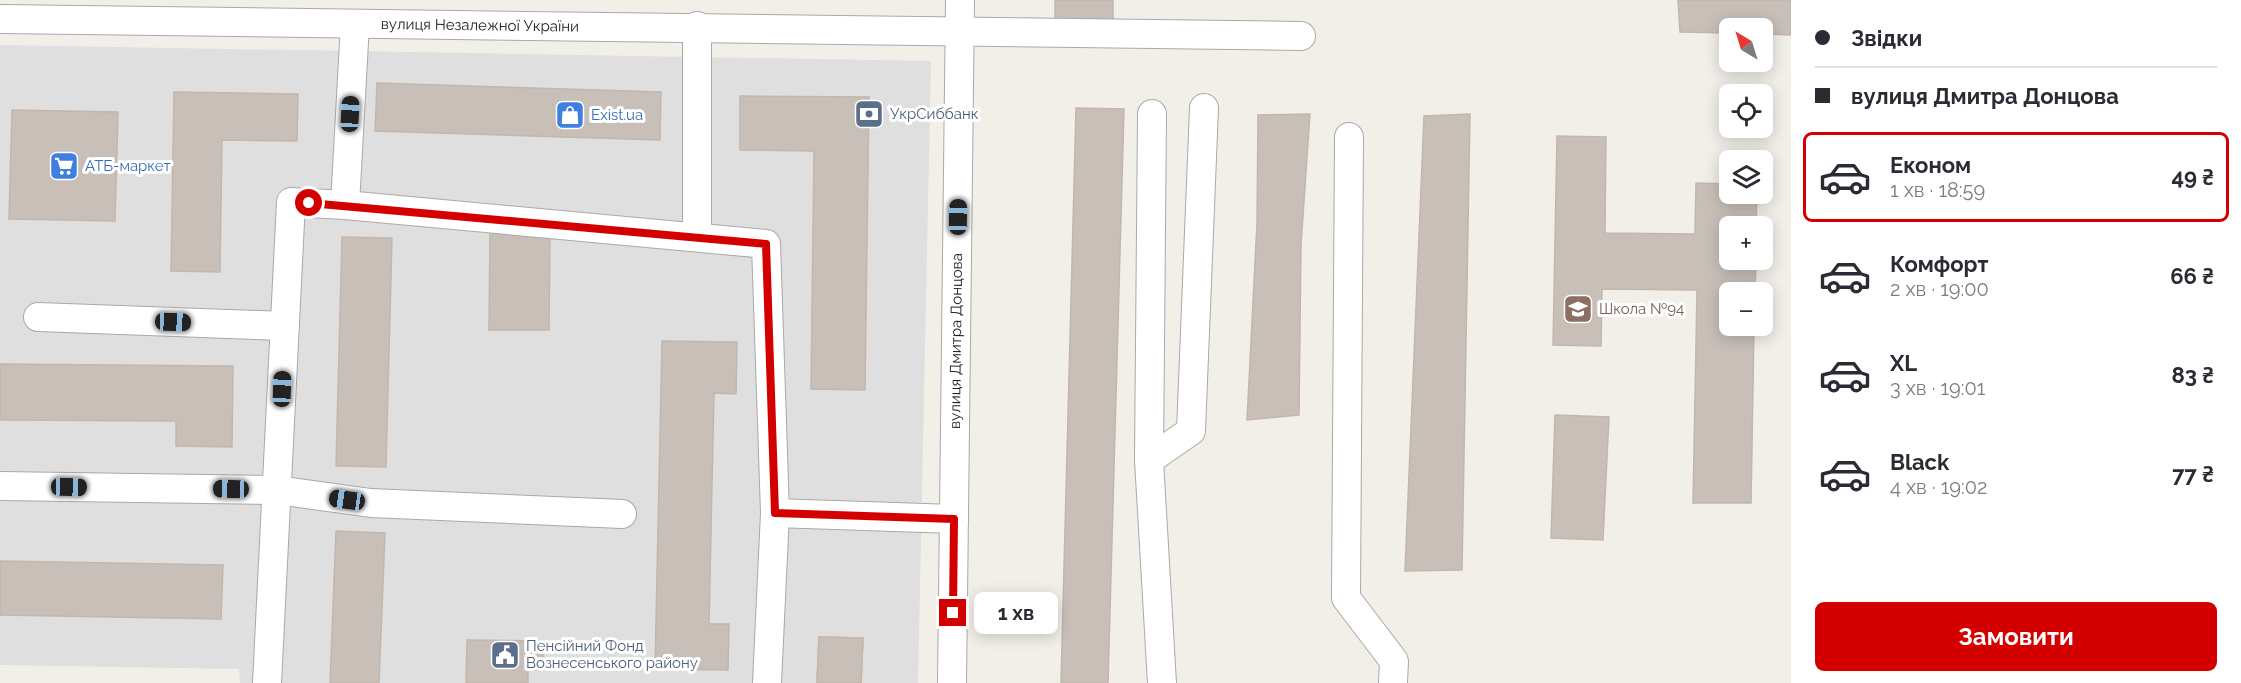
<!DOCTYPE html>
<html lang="uk">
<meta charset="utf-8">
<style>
:root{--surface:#fff;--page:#f2f2f3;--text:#2b2b33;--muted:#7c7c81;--line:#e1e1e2;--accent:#d40000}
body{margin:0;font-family:Raleway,sans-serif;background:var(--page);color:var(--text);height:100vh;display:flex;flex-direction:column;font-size:22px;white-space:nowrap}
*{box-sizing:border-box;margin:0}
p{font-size:20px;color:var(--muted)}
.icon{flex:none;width:33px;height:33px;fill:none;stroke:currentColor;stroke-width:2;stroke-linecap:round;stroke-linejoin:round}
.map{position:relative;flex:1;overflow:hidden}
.sheet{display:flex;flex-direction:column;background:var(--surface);width:450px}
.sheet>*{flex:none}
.guide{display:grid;align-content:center;height:132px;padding:0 24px;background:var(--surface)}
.needle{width:39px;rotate:322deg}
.fabs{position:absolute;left:1719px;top:18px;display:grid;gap:12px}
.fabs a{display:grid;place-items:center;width:54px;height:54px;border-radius:9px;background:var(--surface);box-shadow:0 3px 15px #0003;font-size:30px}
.end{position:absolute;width:27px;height:27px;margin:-14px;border:8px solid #d40000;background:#fff;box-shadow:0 0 0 3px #fff}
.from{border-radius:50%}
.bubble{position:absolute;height:42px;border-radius:9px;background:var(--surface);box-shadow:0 3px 15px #0003;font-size:20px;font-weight:700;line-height:42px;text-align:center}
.car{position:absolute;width:18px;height:36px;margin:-18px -9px;border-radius:8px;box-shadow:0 0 4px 2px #0007;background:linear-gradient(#222 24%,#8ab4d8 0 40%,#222 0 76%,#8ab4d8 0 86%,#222 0)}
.guide b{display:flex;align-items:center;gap:21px;height:57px;font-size:22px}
.guide b+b{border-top:2px solid var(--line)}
.guide i{width:15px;height:15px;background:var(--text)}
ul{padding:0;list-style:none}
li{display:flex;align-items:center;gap:18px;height:90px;margin:0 12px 9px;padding:0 12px;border:3px solid transparent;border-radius:9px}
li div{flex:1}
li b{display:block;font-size:22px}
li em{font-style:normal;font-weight:700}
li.selected{border-color:var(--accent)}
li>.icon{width:54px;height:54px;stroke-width:1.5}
.action{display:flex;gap:12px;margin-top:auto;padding:12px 24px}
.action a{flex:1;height:69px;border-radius:9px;background:var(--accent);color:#fff;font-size:24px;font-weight:700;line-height:69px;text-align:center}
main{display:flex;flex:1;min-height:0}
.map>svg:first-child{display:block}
.residential{fill:#e0dfdf}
.building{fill:#c7bfb8;stroke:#c4b6ab;stroke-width:1.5}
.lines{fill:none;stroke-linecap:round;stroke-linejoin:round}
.minor-casing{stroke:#a9a9a9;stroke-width:30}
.minor{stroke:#fff;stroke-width:28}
.route{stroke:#d40000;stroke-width:8}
.labels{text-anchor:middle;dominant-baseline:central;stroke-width:6;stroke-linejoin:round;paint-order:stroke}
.street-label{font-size:15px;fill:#222;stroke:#fff}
.service-label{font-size:15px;fill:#4e5e75;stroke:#fff;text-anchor:start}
.shop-label{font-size:15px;fill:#366cbe;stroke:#fff;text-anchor:start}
.education-label{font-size:15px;fill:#785e54;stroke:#fff;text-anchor:start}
</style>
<main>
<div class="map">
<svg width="1791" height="683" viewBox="0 0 1791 683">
<rect width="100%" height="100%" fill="#f2efe9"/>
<polygon class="residential" points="0,45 931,61 918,683 240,683 239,669 0,665"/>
<g class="building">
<polygon points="1055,0 1113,0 1113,20 1055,19"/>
<polygon points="1678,0 1791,0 1791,35 1762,34 1762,28 1730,28 1730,33 1680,32"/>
<polygon points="377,83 661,92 660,140 375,131"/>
<polygon points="174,92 298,94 297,141 222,140 220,272 171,271"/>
<polygon points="740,96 869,97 865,390 811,389 814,151 740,150"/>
<polygon points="1076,108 1124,109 1108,683 1061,683"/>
<polygon points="12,110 118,112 115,221 9,219"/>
<polygon points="1310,114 1301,245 1299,415 1247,420 1257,223 1258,115"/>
<polygon points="1470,114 1462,570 1405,571 1424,116"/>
<polygon points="1557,136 1606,137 1605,233 1695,234 1696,183 1730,184 1730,194 1757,194 1756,226 1730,226 1730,260 1756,260 1755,292 1730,292 1730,326 1754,326 1751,503 1693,503 1697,290 1602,289 1601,346 1553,345"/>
<polygon points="490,231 550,232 549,330 489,330"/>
<polygon points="342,237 392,238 386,467 336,466"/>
<polygon points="662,341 737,342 736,394 714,393 709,624 729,624 728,670 655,669"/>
<polygon points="0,364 233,366 232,447 176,446 176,421 0,420"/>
<polygon points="1555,415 1609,417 1603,540 1551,538"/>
<polygon points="336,531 385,533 379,683 330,683"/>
<polygon points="0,561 223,565 221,619 0,615"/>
<polygon points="819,637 863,638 861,683 817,683"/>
<polygon points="819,637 863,638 861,683 817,683"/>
<polygon points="467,640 543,641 543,670 528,670 528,683 466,683"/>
</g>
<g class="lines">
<g class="minor-casing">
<g id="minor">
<path id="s1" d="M0,19L1301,36"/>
<polyline points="1152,114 1149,460 1162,683"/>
<polyline points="1349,137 1346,598 1394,661 1393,683"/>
<polyline points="345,205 766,244 775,513"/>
<polyline points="697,237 697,26"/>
<polyline points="38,317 285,326"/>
<polyline points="1149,460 1191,431 1204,108"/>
<polyline points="0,486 277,490 371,503 622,514"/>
<polyline points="267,683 291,202 345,205 355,24"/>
<polyline points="767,683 775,513 954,519"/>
<path id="s2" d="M952,683L960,0"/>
</g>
</g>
<use href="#minor" class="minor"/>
</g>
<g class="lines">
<polyline class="route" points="309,203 766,244 775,513 954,519 953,613"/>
</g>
<defs>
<g id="bank-square" transform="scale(1.5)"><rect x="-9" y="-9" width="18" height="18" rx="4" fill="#5c6f8a" stroke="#fff"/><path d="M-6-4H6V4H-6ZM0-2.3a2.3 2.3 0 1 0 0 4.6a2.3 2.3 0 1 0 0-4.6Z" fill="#fff"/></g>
<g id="shop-square" transform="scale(1.5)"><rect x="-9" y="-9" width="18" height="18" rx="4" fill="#3f7fe0" stroke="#fff"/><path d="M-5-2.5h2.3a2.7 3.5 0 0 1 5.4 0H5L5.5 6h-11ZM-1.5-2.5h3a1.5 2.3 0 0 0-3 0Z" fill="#fff"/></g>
<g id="supermarket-square" transform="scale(1.5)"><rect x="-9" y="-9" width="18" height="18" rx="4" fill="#3f7fe0" stroke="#fff"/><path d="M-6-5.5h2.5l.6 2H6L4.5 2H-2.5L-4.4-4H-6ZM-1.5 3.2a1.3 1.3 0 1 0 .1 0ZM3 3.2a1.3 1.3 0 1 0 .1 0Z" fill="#fff"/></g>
<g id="school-square" transform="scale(1.5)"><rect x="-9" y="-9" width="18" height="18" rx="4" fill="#8d6e63" stroke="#fff"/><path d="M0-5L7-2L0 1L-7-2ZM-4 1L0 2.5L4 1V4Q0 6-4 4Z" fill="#fff"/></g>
<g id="civic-square" transform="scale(1.5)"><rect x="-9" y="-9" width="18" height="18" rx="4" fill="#5c6f8a" stroke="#fff"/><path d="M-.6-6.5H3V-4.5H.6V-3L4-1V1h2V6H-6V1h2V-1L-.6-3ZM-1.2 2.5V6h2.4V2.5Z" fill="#fff"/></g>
</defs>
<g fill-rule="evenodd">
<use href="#bank-square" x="869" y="114"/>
<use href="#shop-square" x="570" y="115"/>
<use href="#supermarket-square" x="64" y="166"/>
<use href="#school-square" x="1578" y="309"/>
<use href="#civic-square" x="505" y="655"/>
</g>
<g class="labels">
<g class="street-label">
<text stroke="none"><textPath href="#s1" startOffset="480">вулиця Незалежної України</textPath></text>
<text stroke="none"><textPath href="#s2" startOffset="342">вулиця Дмитра Донцова</textPath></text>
</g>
<g class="service-label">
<text x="890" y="114">УкрСиббанк</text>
<text x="526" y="646">Пенсійний Фонд<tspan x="526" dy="17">Вознесенського району</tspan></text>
</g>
<g class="shop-label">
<text x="591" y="115">Exist.ua</text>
<text x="85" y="166">АТБ-маркет</text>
</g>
<g class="education-label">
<text x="1599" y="309">Школа №94</text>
</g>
</g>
</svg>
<div class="fabs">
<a><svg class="needle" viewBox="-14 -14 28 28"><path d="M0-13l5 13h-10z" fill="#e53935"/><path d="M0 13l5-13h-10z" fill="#7c7c81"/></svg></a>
<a><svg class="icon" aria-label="locate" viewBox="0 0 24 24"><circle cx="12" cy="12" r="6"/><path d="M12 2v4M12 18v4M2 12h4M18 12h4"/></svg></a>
<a><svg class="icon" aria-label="layers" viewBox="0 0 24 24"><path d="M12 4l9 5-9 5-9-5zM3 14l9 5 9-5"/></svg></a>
<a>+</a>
<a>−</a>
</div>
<i class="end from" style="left:309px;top:203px"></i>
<i class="end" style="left:953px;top:613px"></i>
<div class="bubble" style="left:974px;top:592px;width:84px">1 хв</div>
<i class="car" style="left:350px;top:114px;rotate:3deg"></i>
<i class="car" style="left:958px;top:217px;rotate:1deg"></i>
<i class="car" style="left:173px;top:322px;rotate:92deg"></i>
<i class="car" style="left:282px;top:389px;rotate:2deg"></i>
<i class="car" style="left:69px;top:487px;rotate:91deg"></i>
<i class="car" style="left:231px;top:489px;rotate:271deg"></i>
<i class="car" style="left:347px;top:500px;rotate:278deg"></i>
</div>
<section class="sheet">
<div class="guide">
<b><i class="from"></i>Звідки</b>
<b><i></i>вулиця Дмитра Донцова</b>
</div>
<ul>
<li class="selected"><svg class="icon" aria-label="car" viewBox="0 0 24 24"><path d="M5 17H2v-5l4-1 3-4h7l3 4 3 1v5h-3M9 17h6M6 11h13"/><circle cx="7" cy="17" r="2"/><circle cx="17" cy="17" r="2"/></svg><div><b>Економ</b><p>1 хв · 18:59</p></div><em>49 ₴</em></li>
<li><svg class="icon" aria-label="car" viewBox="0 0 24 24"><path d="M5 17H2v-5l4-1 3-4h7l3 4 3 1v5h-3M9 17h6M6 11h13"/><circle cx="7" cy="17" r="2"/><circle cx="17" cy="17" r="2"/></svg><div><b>Комфорт</b><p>2 хв · 19:00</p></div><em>66 ₴</em></li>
<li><svg class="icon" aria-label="car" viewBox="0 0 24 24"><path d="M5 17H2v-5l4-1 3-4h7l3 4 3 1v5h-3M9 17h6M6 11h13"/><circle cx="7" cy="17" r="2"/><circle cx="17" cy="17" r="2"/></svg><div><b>XL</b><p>3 хв · 19:01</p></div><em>83 ₴</em></li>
<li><svg class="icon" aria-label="car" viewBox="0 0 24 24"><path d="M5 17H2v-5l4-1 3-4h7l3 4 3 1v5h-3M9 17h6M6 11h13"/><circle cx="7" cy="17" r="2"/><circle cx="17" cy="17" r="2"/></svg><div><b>Black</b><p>4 хв · 19:02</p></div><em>77 ₴</em></li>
</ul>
<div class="action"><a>Замовити</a></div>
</section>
</main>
